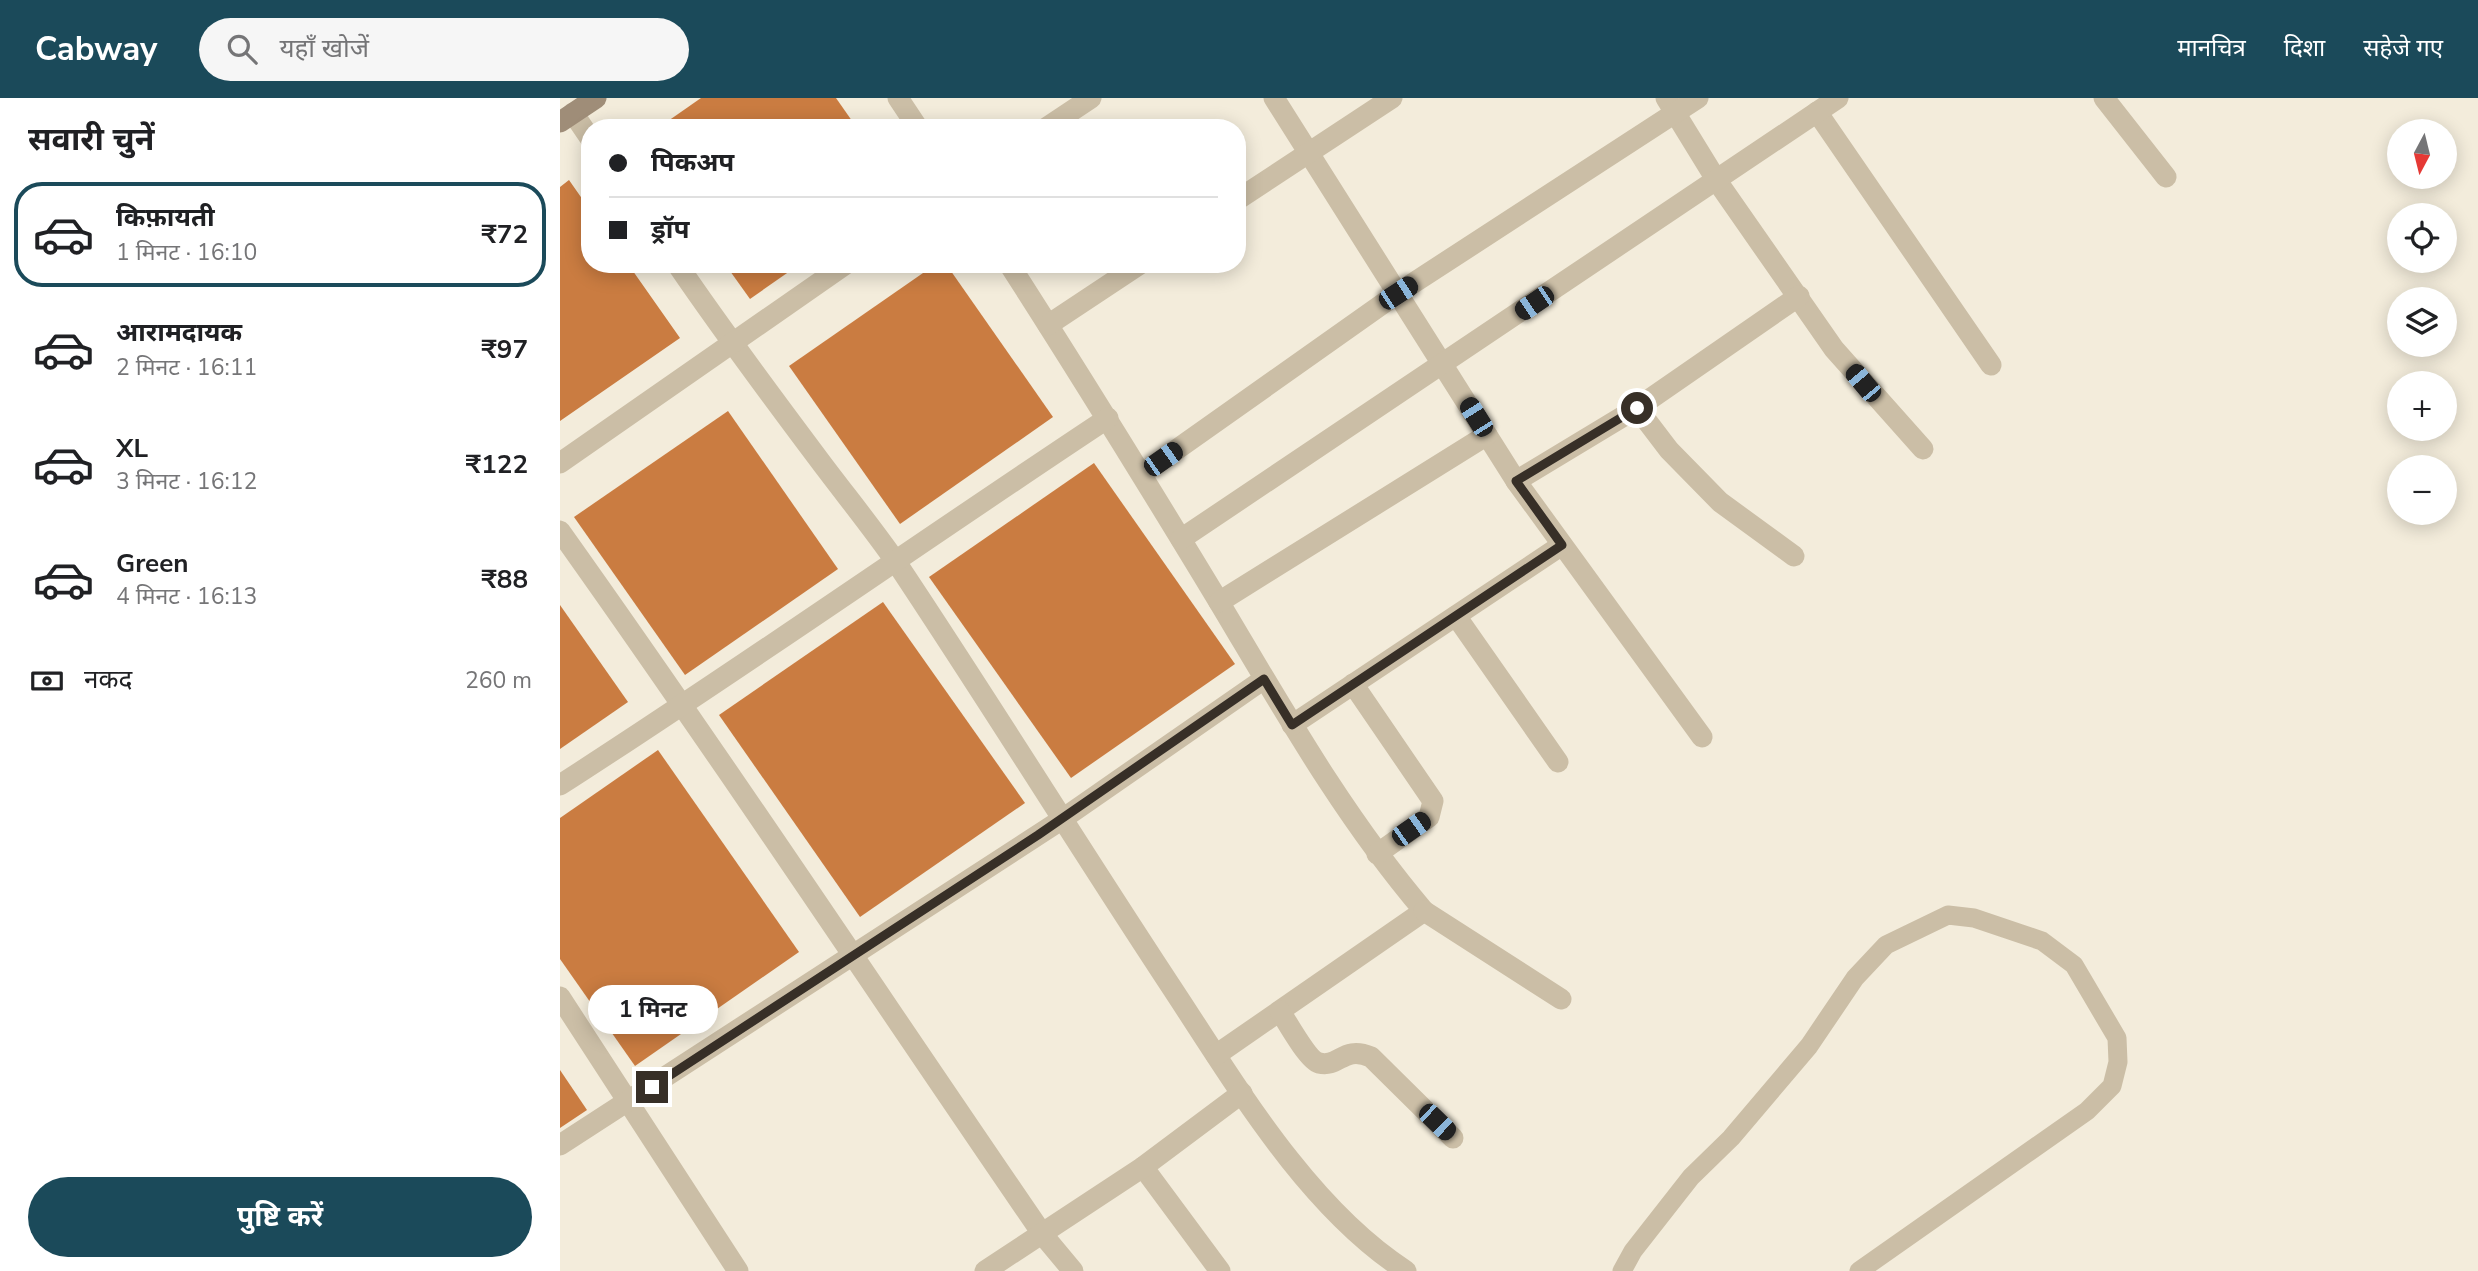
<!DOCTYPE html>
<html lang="hi">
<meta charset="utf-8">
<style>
:root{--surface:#fff;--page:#f6f6f6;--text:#202124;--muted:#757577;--line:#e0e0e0;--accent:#1b4a5a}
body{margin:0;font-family:"Nunito Sans","Noto Sans Devanagari",sans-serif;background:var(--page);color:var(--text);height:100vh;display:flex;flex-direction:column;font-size:26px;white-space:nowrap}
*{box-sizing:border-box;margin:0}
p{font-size:23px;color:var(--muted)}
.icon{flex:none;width:38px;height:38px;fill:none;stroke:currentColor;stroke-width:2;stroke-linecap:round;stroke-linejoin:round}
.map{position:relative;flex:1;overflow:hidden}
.sheet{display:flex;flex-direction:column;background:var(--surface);width:560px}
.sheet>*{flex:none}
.hud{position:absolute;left:21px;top:21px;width:665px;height:154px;border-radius:28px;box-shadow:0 4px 18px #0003;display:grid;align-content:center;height:154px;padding:0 28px;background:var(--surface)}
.needle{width:46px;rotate:187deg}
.buttons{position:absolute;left:1827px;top:21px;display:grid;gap:14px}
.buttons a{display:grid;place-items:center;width:70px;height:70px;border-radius:50%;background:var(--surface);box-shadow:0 4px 18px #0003;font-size:35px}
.end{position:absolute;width:32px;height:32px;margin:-16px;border:9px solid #372f27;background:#fff;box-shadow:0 0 0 4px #fff}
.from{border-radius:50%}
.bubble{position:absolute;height:49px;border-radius:24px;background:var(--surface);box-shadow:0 4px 18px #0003;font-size:23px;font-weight:700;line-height:49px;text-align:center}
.car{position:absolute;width:21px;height:42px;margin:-21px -10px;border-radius:9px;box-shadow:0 0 5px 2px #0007;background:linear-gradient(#222 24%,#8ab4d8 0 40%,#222 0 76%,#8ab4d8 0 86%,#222 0)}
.hud b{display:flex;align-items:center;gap:24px;height:66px;font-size:26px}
.hud b+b{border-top:2px solid var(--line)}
.hud i{width:18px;height:18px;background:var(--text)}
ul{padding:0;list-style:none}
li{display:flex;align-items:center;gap:21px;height:105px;margin:0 14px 10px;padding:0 14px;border:4px solid transparent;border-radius:28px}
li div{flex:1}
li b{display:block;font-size:26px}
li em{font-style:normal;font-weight:700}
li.on{border-color:var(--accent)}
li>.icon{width:63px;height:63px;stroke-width:1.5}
h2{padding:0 28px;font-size:32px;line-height:84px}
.pay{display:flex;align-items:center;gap:18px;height:77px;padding:0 28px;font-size:26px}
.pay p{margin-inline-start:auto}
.cta{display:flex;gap:14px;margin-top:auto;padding:14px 28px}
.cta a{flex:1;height:80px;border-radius:42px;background:var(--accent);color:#fff;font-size:28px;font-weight:700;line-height:80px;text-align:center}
header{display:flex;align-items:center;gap:42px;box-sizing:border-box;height:98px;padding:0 35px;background:var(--accent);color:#fff}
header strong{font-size:33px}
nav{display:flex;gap:38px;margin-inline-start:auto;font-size:24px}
.search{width:490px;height:63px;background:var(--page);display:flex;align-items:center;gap:18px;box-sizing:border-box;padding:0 24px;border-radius:38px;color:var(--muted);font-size:26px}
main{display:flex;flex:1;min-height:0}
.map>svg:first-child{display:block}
.building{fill:#ca7c41}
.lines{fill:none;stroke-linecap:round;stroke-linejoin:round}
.lane{stroke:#cbbea6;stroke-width:19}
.street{stroke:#cbbea6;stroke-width:21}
.secondary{stroke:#9f8d78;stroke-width:21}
.route{stroke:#372f27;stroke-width:9}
</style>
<header>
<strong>Cabway</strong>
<div class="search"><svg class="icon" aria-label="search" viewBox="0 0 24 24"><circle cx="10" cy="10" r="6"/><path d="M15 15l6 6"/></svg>यहाँ खोजें</div>
<nav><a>मानचित्र</a><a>दिशा</a><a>सहेजे गए</a></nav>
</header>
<main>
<section class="sheet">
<h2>सवारी चुनें</h2>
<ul>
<li class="on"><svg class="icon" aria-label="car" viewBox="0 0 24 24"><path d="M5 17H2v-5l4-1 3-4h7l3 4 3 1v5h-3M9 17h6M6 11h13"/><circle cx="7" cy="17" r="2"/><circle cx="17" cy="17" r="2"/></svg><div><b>किफ़ायती</b><p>1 मिनट · 16:10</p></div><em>₹72</em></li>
<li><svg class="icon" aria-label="car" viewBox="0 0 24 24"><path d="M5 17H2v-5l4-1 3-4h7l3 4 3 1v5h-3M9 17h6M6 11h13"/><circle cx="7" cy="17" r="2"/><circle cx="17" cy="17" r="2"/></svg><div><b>आरामदायक</b><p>2 मिनट · 16:11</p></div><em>₹97</em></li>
<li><svg class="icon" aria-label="car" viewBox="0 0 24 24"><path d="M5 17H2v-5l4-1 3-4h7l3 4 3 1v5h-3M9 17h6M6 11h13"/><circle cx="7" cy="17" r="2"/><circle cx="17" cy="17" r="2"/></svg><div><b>XL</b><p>3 मिनट · 16:12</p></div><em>₹122</em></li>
<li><svg class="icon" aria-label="car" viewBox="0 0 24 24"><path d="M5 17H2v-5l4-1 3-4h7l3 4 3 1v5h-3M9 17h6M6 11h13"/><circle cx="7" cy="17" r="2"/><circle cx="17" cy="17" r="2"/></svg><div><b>Green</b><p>4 मिनट · 16:13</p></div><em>₹88</em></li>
</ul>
<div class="pay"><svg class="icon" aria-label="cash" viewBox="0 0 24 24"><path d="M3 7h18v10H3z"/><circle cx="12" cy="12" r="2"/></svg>नकद<p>260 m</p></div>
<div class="cta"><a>पुष्टि करें</a></div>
</section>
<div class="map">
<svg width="1918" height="1173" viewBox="0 0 1918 1173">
<rect width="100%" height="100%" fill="#f3ecdb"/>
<g class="building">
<polygon points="141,0 276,0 297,30 98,30"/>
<polygon points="9,82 30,112 30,166 68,166 120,240 0,323 0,89"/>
<polygon points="165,166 240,166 190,201"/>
<polygon points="376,166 386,166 493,319 340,426 229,268"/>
<polygon points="168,313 278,471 125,577 14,419"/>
<polygon points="534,365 675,566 511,680 369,479"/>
<polygon points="323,504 465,705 300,819 159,617"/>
<polygon points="0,507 68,604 0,651"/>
<polygon points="98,652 239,854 75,968 0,861 0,720"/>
<polygon points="0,972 27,1012 0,1030"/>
</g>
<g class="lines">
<polyline class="lane" points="1062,1173 1073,1153 1131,1079 1171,1040 1249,948 1295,880 1326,847 1388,817 1414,820 1482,843 1514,867 1557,940 1558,964 1552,988 1527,1013 1299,1173"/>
<g class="street">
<polyline points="338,0 358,30"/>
<polyline points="714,0 956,383 1142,639"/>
<polyline points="1106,0 1157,83 1274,251 1363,351"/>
<polyline points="1544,0 1606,79"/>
<polyline points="1257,14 1431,267"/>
<polyline points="13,15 30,40"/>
<polyline points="486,30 531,0"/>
<polyline points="677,102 832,0"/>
<path d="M117,166C162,232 209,295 257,359C283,394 311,428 336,464C430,605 519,749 612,890C676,987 747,1109 846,1173"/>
<path d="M449,166C521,278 590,390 659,504C723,611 783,718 864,813L656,957"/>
<polyline points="488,227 580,166"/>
<polyline points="1077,310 1109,352 1160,404 1234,458"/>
<polyline points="0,365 286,166"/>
<polyline points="582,376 838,195 1138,0"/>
<polyline points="956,383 1077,310 1239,198"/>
<path d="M0,433C165,665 322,902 483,1137L513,1173"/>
<polyline points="621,441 1278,0"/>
<polyline points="659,504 927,337"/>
<polyline points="896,518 998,664"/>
<polyline points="793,586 873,703 869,719 817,756"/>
<polyline points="732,627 1002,447"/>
<path d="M0,687C185,568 365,441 548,320"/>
<polyline points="864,813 1001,901"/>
<polyline points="0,899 178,1173"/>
<path d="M720,913C727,924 748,962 759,965C779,970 783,947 811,959L893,1040"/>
<polyline points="0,1047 501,722 704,581"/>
<polyline points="583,1069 660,1173"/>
<polyline points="425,1173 583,1069 682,995"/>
</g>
<polyline class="secondary" points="0,24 36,0"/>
</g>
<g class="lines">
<polyline class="route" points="92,989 478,737 704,581 732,627 1002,447 956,383 1077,310"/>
</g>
</svg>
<div class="buttons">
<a><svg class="needle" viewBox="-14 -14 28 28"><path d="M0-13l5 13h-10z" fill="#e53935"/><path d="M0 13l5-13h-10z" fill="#757577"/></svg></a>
<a><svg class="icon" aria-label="locate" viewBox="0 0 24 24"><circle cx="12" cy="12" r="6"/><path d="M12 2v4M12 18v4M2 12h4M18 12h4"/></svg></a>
<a><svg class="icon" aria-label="layers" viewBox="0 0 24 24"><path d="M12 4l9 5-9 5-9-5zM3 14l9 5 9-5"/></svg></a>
<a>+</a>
<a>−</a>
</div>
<i class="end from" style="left:1077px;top:310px"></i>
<i class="end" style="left:92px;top:989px"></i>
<div class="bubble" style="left:28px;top:887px;width:130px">1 मिनट</div>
<i class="car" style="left:838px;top:195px;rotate:57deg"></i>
<i class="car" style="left:974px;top:205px;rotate:236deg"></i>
<i class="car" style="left:1303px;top:285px;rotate:320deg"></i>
<i class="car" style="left:916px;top:319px;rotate:328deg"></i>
<i class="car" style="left:603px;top:361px;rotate:55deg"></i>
<i class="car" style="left:851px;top:731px;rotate:55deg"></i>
<i class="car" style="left:877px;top:1024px;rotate:134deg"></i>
<div class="hud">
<b><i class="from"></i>पिकअप</b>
<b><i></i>ड्रॉप</b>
</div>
</div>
</main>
